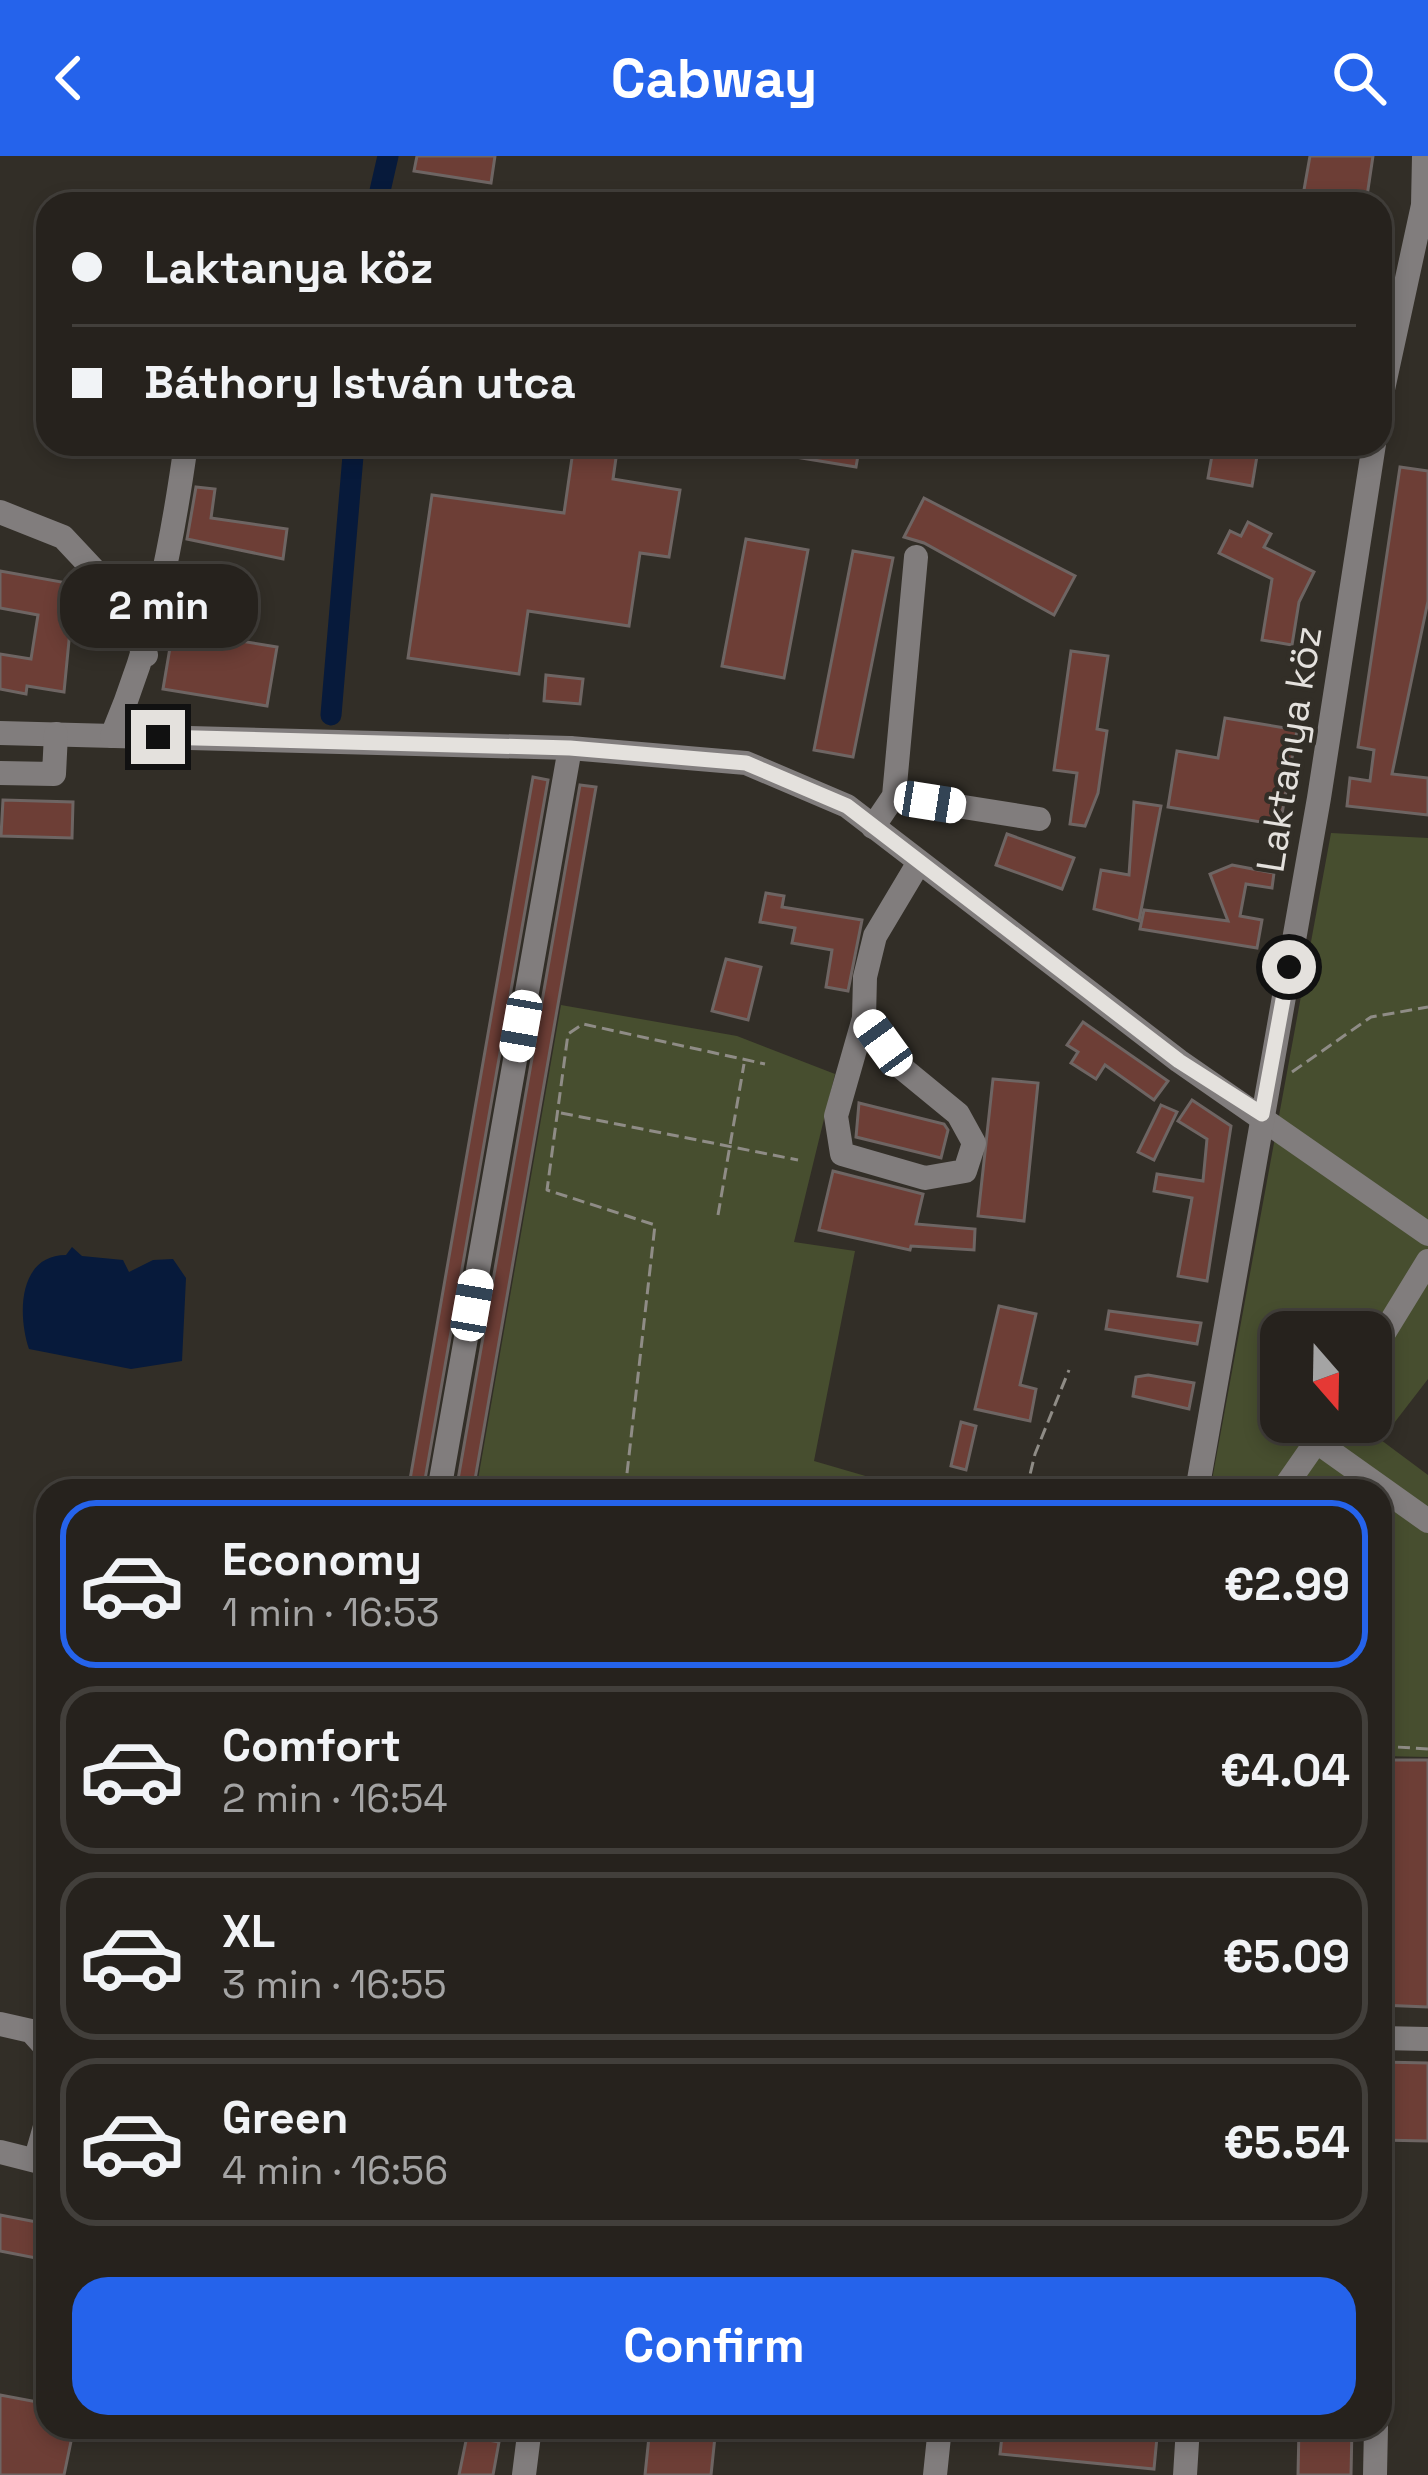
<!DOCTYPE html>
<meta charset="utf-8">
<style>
:root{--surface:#26221d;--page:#2e2a26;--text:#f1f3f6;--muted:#a4a4a4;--line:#423f3b;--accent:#2563eb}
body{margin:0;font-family:"Space Grotesk",sans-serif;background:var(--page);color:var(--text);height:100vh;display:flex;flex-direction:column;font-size:45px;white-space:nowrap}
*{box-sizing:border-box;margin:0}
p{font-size:39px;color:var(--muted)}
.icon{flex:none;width:66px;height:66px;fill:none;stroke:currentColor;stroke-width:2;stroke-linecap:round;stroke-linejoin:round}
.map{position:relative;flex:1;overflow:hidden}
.drawer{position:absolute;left:36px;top:1323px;width:1356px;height:960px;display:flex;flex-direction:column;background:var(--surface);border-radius:36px;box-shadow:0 6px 18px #0003,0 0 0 3px var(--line)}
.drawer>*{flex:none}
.banner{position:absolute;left:36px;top:36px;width:1356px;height:264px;border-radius:36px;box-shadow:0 6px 18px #0003,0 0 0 3px var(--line);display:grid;align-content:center;height:264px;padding:0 36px;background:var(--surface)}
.needle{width:78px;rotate:160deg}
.tools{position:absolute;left:1260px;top:1155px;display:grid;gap:24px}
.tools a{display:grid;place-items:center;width:132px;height:132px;border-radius:24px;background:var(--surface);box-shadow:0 6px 18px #0003,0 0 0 3px var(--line);font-size:60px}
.end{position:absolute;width:54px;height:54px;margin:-27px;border:15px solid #e4e1dd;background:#111;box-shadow:0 0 0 6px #111}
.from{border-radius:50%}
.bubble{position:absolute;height:84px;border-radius:36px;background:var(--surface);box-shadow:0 6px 18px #0003,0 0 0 3px var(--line);font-size:39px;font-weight:600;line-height:84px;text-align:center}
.car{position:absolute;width:36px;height:72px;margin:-36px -18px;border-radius:15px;box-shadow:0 0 9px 3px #0007;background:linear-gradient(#fff 24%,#345 0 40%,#fff 0 76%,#345 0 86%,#fff 0)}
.banner b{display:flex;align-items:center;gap:42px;height:114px;font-size:45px}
.banner b+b{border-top:3px solid var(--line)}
.banner i{width:30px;height:30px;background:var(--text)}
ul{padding:21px 0 0;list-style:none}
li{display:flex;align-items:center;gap:36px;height:168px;margin:0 24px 18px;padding:0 12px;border:6px solid var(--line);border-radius:36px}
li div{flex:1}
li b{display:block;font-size:45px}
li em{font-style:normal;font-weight:600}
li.on{border-color:var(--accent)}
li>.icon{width:108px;height:108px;stroke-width:1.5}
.button{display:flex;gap:24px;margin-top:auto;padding:24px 36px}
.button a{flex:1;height:138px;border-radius:36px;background:var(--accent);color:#fff;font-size:48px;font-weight:600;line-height:138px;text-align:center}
header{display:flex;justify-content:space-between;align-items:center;height:156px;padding:0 36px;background:var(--accent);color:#fff;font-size:54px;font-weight:600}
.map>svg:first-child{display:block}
.green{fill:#474e2f;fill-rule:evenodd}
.water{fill:#071a3b}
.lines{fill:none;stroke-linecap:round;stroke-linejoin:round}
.canal{stroke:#071a3b;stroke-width:21}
.building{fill:#6d3e36;stroke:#6e6563;stroke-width:3}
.path{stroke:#8f8c86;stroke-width:3;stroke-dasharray:12 6;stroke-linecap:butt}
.minor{stroke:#817d7d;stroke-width:24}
.route{stroke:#e4e1dd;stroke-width:15}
.labels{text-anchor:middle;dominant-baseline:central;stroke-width:9;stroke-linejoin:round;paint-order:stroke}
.street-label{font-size:39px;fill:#e4e1dd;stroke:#322e27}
</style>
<header><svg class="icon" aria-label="back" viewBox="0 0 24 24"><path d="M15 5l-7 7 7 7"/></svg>Cabway<svg class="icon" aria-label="search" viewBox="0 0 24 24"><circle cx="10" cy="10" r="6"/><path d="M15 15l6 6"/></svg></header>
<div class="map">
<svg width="1428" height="2319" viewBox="0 0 1428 2319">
<rect width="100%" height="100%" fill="#322e27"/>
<g class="green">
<path d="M1331,677L1428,682V1223L1381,1284L1428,1319V1601L1381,1600L1386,1507L1380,1504V1335H1210ZM1281,1176H1371V1266H1281Z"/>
<polygon points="561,849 737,880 835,918 794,1086 855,1095 814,1305 917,1335 476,1335"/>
</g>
<path class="water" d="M72,1091L82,1100L123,1104L129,1116L153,1104L173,1103L186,1122L182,1205L131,1213L29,1193C17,1157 19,1099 66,1099Z"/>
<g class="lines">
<g class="canal">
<polyline points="377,48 388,0"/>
<polyline points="331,559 354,288"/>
</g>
</g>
<g class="building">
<polygon points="417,0 495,0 491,27 414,15"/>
<polygon points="1310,0 1373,0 1366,47 1319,39 1318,48 1302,45"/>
<polygon points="574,288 618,288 613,323 680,334 669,401 640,397 629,470 528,455 519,518 408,502 432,339 564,357"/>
<polygon points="771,288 860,288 856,311 771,297"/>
<polygon points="1214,288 1259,288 1252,330 1208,322"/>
<polygon points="1400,311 1428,315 1428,445 1392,618 1428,622 1428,659 1347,650 1350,622 1370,625 1374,594 1358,591"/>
<polygon points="196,331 215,333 211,362 287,373 283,403 187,383"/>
<polygon points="924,342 1075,420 1054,459 924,387 904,381"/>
<polygon points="1248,366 1271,378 1264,391 1314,416 1299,446 1292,489 1262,484 1272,423 1219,397 1230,375 1241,380"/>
<polygon points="746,383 808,394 784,522 722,510"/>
<polygon points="853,395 893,402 853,601 814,594"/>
<polygon points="0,415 84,430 94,447 91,468 71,464 64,536 27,530 26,538 0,533 0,498 31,503 38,459 0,452"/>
<polygon points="173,474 277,491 267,550 163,533"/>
<polygon points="1071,495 1108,500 1097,573 1107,575 1098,637 1085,670 1070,668 1077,617 1054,614"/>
<polygon points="546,519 583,523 580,548 544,545"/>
<polygon points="1225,562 1297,574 1280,669 1168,651 1177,595 1218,602"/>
<polygon points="533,621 548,624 423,1335 408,1335"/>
<polygon points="580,629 596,631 473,1335 456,1335"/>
<polygon points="3,644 73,646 72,682 1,680"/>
<polygon points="1134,646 1161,650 1139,765 1094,753 1101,714 1129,719"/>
<polygon points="1007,678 1074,702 1062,733 996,709"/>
<polygon points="1232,709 1274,717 1272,732 1246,728 1240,760 1262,764 1257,792 1140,773 1144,754 1228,765 1210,718"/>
<polygon points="766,737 784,740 782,751 862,764 848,835 826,831 832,794 792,787 795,772 760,766"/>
<polygon points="726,803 761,811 748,864 712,855"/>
<polygon points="1083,866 1168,925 1154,944 1105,909 1096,923 1071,907 1078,896 1067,889"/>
<polygon points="993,923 1038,927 1024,1065 978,1060"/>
<polygon points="1192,944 1231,970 1207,1125 1178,1120 1192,1042 1154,1035 1157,1018 1203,1025 1207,983 1178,965"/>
<polygon points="859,947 944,968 948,974 941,1002 856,981"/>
<polygon points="1161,949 1177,956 1154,1004 1138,996"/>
<polygon points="833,1015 923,1038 916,1068 975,1073 974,1094 911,1090 910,1094 819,1074"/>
<polygon points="999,1150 1036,1158 1020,1229 1036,1233 1030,1265 975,1253"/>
<polygon points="1109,1155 1201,1167 1197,1188 1106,1173"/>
<polygon points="1148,1219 1194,1227 1189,1253 1133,1240 1136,1221"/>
<polygon points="961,1266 976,1270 966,1314 951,1310"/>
<polygon points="1380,1604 1428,1604 1428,1851 1380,1849"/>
<polygon points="1380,1906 1428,1907 1428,1985 1380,1984"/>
<polygon points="0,2059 47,2068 41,2103 0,2095"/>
<polygon points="0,2239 48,2248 48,2271 74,2271 64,2319 0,2319"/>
<polygon points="650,2271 716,2271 711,2319 645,2319"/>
<polygon points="1003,2271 1157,2281 1154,2313 1000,2298"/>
<polygon points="1299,2271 1352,2271 1351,2319 1298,2319"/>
<polygon points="467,2280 499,2286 493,2319 459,2319"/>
</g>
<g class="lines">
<g class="path">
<polyline points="1292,916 1371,861 1428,851"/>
<polyline points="561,957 798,1004"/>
<polyline points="718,1059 744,908"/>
<polyline points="625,1335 655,1069 547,1034 568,878 583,868 765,908"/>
<polyline points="1026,1335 1035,1298 1069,1214"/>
<polyline points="1380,1590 1428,1593"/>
</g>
<g class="minor">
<polyline points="1380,247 1423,49 1424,0"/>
<polyline points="0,356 63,381 93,413 146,499"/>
<polyline points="0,577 570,592 746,607 847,650 1179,905 1428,1078"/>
<path d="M112,580C154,480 171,395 186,288"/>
<polyline points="0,617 54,618 56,578"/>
<polyline points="894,640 1039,663"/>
<polyline points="873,671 894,640 916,401"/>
<polyline points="864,862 902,912 958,958 974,987 965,1015 925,1022 842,998 836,960 864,862 865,821 875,780 918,708"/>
<polyline points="1371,1198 1428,1105"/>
<polyline points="1317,1286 1428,1365"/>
<polyline points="439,1335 570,592"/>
<polyline points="1197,1335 1319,642 1374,288"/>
<polyline points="1282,1335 1330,1266"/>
<polyline points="0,1868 31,1875 48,1894"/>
<polyline points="1380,1882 1428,1883"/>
<polyline points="0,1996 48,2008"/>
<polyline points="36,2002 48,1960"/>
<polyline points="1380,2063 1380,2082"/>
<polyline points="524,2319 530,2271"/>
<polyline points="935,2319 940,2271"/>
<polyline points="1185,2319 1188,2271"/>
<polyline points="1375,2319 1376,2271"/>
</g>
</g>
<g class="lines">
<polyline class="route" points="158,581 570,592 746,607 847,650 1179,905 1262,958 1289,811"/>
</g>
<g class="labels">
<g class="street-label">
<text transform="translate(1289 593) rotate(-81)">Laktanya köz</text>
</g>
</g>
</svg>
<div class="tools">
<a><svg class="needle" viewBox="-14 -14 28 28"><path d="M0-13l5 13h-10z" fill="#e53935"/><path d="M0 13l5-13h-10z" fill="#a4a4a4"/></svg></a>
</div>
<i class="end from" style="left:1289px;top:811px"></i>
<i class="end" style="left:158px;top:581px"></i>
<div class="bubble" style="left:60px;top:408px;width:198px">2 min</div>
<i class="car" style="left:930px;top:646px;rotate:99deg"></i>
<i class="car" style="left:521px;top:870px;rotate:190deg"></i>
<i class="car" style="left:883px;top:887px;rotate:324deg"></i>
<i class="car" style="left:472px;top:1149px;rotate:10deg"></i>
<div class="banner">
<b><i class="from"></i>Laktanya köz</b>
<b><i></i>Báthory István utca</b>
</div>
<section class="drawer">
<ul>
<li class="on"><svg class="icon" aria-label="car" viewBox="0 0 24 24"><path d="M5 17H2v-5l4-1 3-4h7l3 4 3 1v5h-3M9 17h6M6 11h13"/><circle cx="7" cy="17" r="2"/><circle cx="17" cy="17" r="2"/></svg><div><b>Economy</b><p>1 min · 16:53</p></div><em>€2.99</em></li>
<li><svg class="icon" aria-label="car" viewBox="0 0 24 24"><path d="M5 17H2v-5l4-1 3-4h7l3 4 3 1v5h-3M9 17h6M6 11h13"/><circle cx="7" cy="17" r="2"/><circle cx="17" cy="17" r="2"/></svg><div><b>Comfort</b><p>2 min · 16:54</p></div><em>€4.04</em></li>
<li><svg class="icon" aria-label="car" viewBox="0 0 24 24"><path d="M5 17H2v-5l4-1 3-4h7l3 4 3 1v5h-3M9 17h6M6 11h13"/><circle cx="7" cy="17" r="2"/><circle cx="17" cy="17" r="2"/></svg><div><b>XL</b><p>3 min · 16:55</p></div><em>€5.09</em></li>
<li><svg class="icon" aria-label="car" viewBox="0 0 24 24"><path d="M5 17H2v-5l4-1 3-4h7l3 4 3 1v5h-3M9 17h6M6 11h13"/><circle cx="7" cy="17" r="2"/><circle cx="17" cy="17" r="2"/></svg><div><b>Green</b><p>4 min · 16:56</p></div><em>€5.54</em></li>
</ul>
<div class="button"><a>Confirm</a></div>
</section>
</div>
